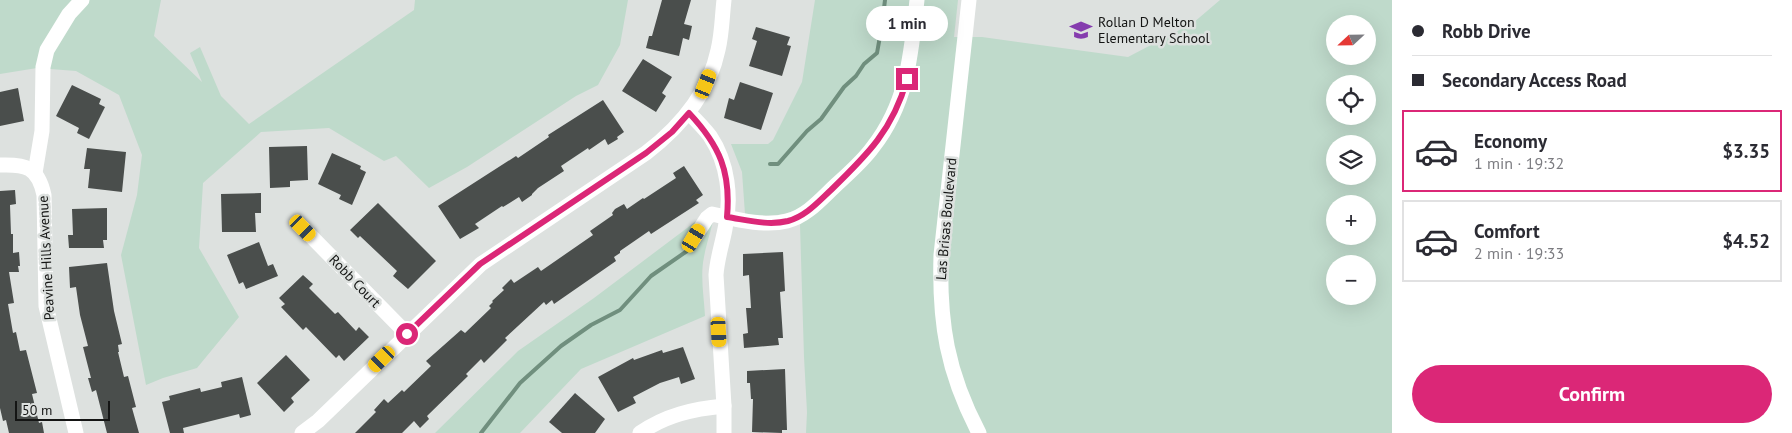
<!DOCTYPE html>
<meta charset="utf-8">
<style>
:root{--surface:#fff;--page:#f7f7f7;--text:#2b2b33;--muted:#7c7c81;--line:#e1e1e2;--accent:#db2777}
body{margin:0;font-family:"PT Sans",sans-serif;background:var(--page);color:var(--text);height:100vh;display:flex;flex-direction:column;font-size:19px;white-space:nowrap}
*{box-sizing:border-box;margin:0}
p{font-size:16px;color:var(--muted)}
.icon{flex:none;width:28px;height:28px;fill:none;stroke:currentColor;stroke-width:2;stroke-linecap:round;stroke-linejoin:round}
.map{position:relative;flex:1;overflow:hidden}
.panel{display:flex;flex-direction:column;background:var(--surface);width:400px}
.panel>*{flex:none}
.top-card{display:grid;align-content:center;height:110px;padding:0 20px;background:var(--surface)}
.needle{width:32px;rotate:248deg}
.fabs{position:absolute;left:1326px;top:15px;display:grid;gap:10px}
.fabs a{display:grid;place-items:center;width:50px;height:50px;border-radius:50%;background:var(--surface);box-shadow:0 5px 20px #0002;font-size:25px}
.scale{position:absolute;left:15px;bottom:12px;width:95px;box-sizing:border-box;padding-left:5px;border:2px solid #141514;border-top:0;font-size:14px;line-height:18px;white-space:nowrap;color:#141514;-webkit-text-stroke:4px #dde1df;paint-order:stroke}
.end{position:absolute;width:22px;height:22px;margin:-11px;border:6px solid #db2777;background:#fff;box-shadow:0 0 0 2px #fff}
.from{border-radius:50%}
.bubble{position:absolute;height:35px;border-radius:18px;background:var(--surface);box-shadow:0 5px 20px #0002;font-size:16px;font-weight:700;line-height:35px;text-align:center}
.car{position:absolute;width:15px;height:30px;margin:-15px -8px;border-radius:6px;box-shadow:0 0 4px 1px #0007;background:linear-gradient(#f5c518 24%,#345 0 40%,#f5c518 0 76%,#345 0 86%,#f5c518 0)}
.top-card b{display:flex;align-items:center;gap:18px;height:48px;font-size:19px}
.top-card b+b{border-top:1px solid var(--line)}
.top-card i{width:12px;height:12px;background:var(--text)}
ul{padding:0;list-style:none}
li{display:flex;align-items:center;gap:15px;height:82px;margin:0 10px 8px;padding:0 10px;border:2px solid var(--line);border-radius:0px}
li div{flex:1}
li b{display:block;font-size:19px}
li em{font-style:normal;font-weight:700}
li.current{border-color:var(--accent)}
li>.icon{width:45px;height:45px;stroke-width:1.5}
.action{display:flex;gap:10px;margin-top:auto;padding:10px 20px}
.action a{flex:1;height:58px;border-radius:30px;background:var(--accent);color:#fff;font-size:20px;font-weight:700;line-height:58px;text-align:center}
main{display:flex;flex:1;min-height:0}
.map>svg:first-child{display:block}
.green{fill:#bfdacb;fill-rule:evenodd}
.lines{fill:none;stroke-linecap:round;stroke-linejoin:round}
.stream{stroke:#708f7e;stroke-width:4}
.building{fill:#4a4e4c}
.minor{stroke:#fff;stroke-width:15}
.route{stroke:#db2777;stroke-width:6}
.labels{text-anchor:middle;dominant-baseline:central;stroke-width:5;stroke-linejoin:round;paint-order:stroke}
.poi-label{font-size:14px;fill:#141514;stroke:#dde1df;text-anchor:start}
.street-label{font-size:14px;fill:#141514;stroke:#dde1df}
</style>
<main>
<div class="map">
<svg width="1392" height="433" viewBox="0 0 1392 433">
<rect width="100%" height="100%" fill="#dde1df"/>
<g class="green">
<polygon points="0,0 161,0 154,36 202,82 190,53 200,47 221,96 249,124 414,10 415,0 628,0 620,45 598,85 576,96 467,167 429,188 396,156 384,161 329,128 261,132 203,183 199,248 239,317 197,368 163,378 146,385 121,255 137,195 142,155 119,95 76,71 37,68 0,74"/>
<path d="M815,0H958L954,37H982L1128,57L1193,23L1220,0H1392V433H806L807,412L804,357L800,225L805,206C784,217 767,217 745,214L742,172L731,144H768L773,140L802,82ZM1335,24H1368V56H1335ZM1335,84H1368V116H1335ZM1335,144H1368V176H1335ZM1335,204H1368V236H1335ZM1335,264H1368V296H1335Z"/>
<path d="M715,207C714,224 707,240 704,257C700,276 704,297 705,316L581,369L520,433H435L518,351L594,298Z"/>
</g>
<g class="lines">
<g class="stream">
<polyline points="770,164 778,164 807,131 821,119 844,87 856,76 864,64 877,53 882,25 885,0"/>
<polyline points="481,433 520,383 561,346 591,325 620,310 651,276 687,251"/>
</g>
</g>
<g class="building">
<polygon points="662,0 691,0 684,24 692,26 689,40 683,38 679,56 646,48 649,36 652,36"/>
<polygon points="756,27 790,37 787,45 791,46 782,76 749,66 757,41 752,39"/>
<polygon points="643,59 672,77 662,93 666,96 656,112 622,91"/>
<polygon points="740,82 773,93 761,130 724,118 729,98 734,100"/>
<polygon points="72,85 101,99 99,104 105,107 89,139 77,133 79,128 56,116"/>
<polygon points="18,88 24,121 0,126 0,92"/>
<polygon points="603,100 624,132 617,137 618,139 608,145 605,139 589,150 588,148 561,166 564,171 538,188 532,194 532,195 522,202 519,197 503,207 502,206 475,224 479,228 460,239 438,206 516,156 518,158 549,137 548,135"/>
<polygon points="307,146 308,180 290,181 290,187 270,188 269,147"/>
<polygon points="87,148 126,152 122,192 88,188 90,169 84,169"/>
<polygon points="332,153 361,166 360,169 366,172 352,205 339,199 341,195 318,184"/>
<polygon points="684,166 703,195 696,200 699,203 651,234 649,231 620,251 620,253 614,257 616,261 554,304 552,300 546,305 544,302 505,338 507,340 484,363 481,359 466,374 468,376 427,416 429,419 420,428 414,421 402,433 355,433 376,412 374,410 384,399 388,403 402,390 404,392 431,366 426,361 461,330 465,333 491,308 489,306 493,302 492,301 504,290 502,288 511,279 514,283 538,267 541,271 593,235 590,231 613,215 612,213 615,209 624,204 627,209 643,198 644,199 676,178 673,173"/>
<polygon points="15,190 16,204 10,205 11,234 13,234 13,253 19,252 20,266 18,266 19,272 9,272 14,303 8,304 13,333 16,332 20,351 26,350 37,393 32,394 39,423 42,422 44,433 9,433 6,420 3,421 0,408 0,191"/>
<polygon points="261,193 261,213 255,213 256,232 222,232 221,194"/>
<polygon points="378,203 436,261 408,289 393,276 397,271 360,236 358,238 350,230"/>
<polygon points="107,208 107,240 103,240 104,248 69,248 68,235 73,235 72,209"/>
<polygon points="259,242 268,266 273,264 278,276 246,289 243,282 239,284 227,255"/>
<polygon points="783,252 785,291 780,292 783,338 778,338 779,345 744,348 743,334 748,333 746,308 751,308 749,275 743,276 743,254"/>
<polygon points="107,263 114,311 122,344 118,345 119,352 118,352 124,377 128,376 136,407 132,408 139,433 107,433 96,390 92,392 88,378 91,378 83,347 88,346 80,315 76,287 70,288 69,267"/>
<polygon points="303,275 313,284 309,288 335,314 338,312 356,331 359,327 369,337 344,361 339,355 336,358 306,327 303,330 281,307 285,304 279,298"/>
<polygon points="683,347 695,379 681,384 679,377 660,383 633,397 636,403 618,412 598,377 633,358 634,360 662,350 663,353"/>
<polygon points="286,355 310,380 291,398 294,402 284,412 257,383"/>
<polygon points="785,369 787,430 782,430 782,433 752,432 753,399 751,399 750,383 747,383 747,371"/>
<polygon points="242,377 251,415 240,418 239,414 183,428 184,433 170,433 162,402 170,400 169,396 200,388 201,392 222,387 221,382"/>
<polygon points="575,393 605,419 595,433 562,433 549,422"/>
</g>
<g class="lines">
<g class="minor">
<path d="M969,0L941,255C939,323 947,372 979,433"/>
<path d="M689,113C696,120 704,128 710,136C728,163 732,198 725,229C722,245 717,259 716,275L724,406V433"/>
<path d="M0,165C26,164 38,167 44,195L46,306L76,433"/>
<polyline points="35,173 42,131 43,67 47,50 69,14 82,0"/>
<polyline points="303,228 407,334"/>
<path d="M694,238L707,218L712,214C735,219 764,227 787,221C807,216 821,199 836,185C849,173 863,161 873,147C908,102 911,54 917,0"/>
<path d="M302,433L318,421L481,264L646,153C680,127 709,93 718,50C722,34 722,17 724,0"/>
<path d="M640,433C666,415 693,409 724,406"/>
</g>
</g>
<g class="lines">
<path class="route" d="M407,334L480,264L646,153L672,132L689,113C720,146 731,172 727,217C747,220 768,226 788,221C806,216 818,202 831,190C867,155 893,130 907,79"/>
</g>
<defs>
<g id="school-bare" transform="scale(1.725)"><path d="M0-5L7-2L0 1L-7-2ZM-4 1L0 2.5L4 1V4Q0 6-4 4Z" fill="#853cae" stroke="#dde1df" stroke-width="2.5" paint-order="stroke"/></g>
</defs>
<g fill-rule="evenodd">
<use href="#school-bare" x="1081" y="30"/>
</g>
<g class="labels">
<g class="poi-label">
<text x="1098" y="22">Rollan D Melton<tspan x="1098" dy="16">Elementary School</tspan></text>
</g>
<g class="street-label">
<text transform="translate(946 219) rotate(-85)">Las Brisas Boulevard</text>
<text transform="translate(46 258) rotate(-93)">Peavine Hills Avenue</text>
<text transform="translate(355 281) rotate(46)">Robb Court</text>
</g>
</g>
</svg>
<div class="fabs">
<a><svg class="needle" viewBox="-14 -14 28 28"><path d="M0-13l5 13h-10z" fill="#e53935"/><path d="M0 13l5-13h-10z" fill="#7c7c81"/></svg></a>
<a><svg class="icon" aria-label="locate" viewBox="0 0 24 24"><circle cx="12" cy="12" r="6"/><path d="M12 2v4M12 18v4M2 12h4M18 12h4"/></svg></a>
<a><svg class="icon" aria-label="layers" viewBox="0 0 24 24"><path d="M12 4l9 5-9 5-9-5zM3 14l9 5 9-5"/></svg></a>
<a>+</a>
<a>−</a>
</div>
<div class="scale">50 m</div>
<i class="end from" style="left:407px;top:334px"></i>
<i class="end" style="left:907px;top:79px"></i>
<div class="bubble" style="left:866px;top:6px;width:82px">1 min</div>
<i class="car" style="left:706px;top:84px;rotate:22deg"></i>
<i class="car" style="left:303px;top:228px;rotate:136deg"></i>
<i class="car" style="left:694px;top:238px;rotate:31deg"></i>
<i class="car" style="left:719px;top:332px;rotate:177deg"></i>
<i class="car" style="left:382px;top:359px;rotate:226deg"></i>
</div>
<section class="panel">
<div class="top-card">
<b><i class="from"></i>Robb Drive</b>
<b><i></i>Secondary Access Road</b>
</div>
<ul>
<li class="current"><svg class="icon" aria-label="car" viewBox="0 0 24 24"><path d="M5 17H2v-5l4-1 3-4h7l3 4 3 1v5h-3M9 17h6M6 11h13"/><circle cx="7" cy="17" r="2"/><circle cx="17" cy="17" r="2"/></svg><div><b>Economy</b><p>1 min · 19:32</p></div><em>$3.35</em></li>
<li><svg class="icon" aria-label="car" viewBox="0 0 24 24"><path d="M5 17H2v-5l4-1 3-4h7l3 4 3 1v5h-3M9 17h6M6 11h13"/><circle cx="7" cy="17" r="2"/><circle cx="17" cy="17" r="2"/></svg><div><b>Comfort</b><p>2 min · 19:33</p></div><em>$4.52</em></li>
</ul>
<div class="action"><a>Confirm</a></div>
</section>
</main>
